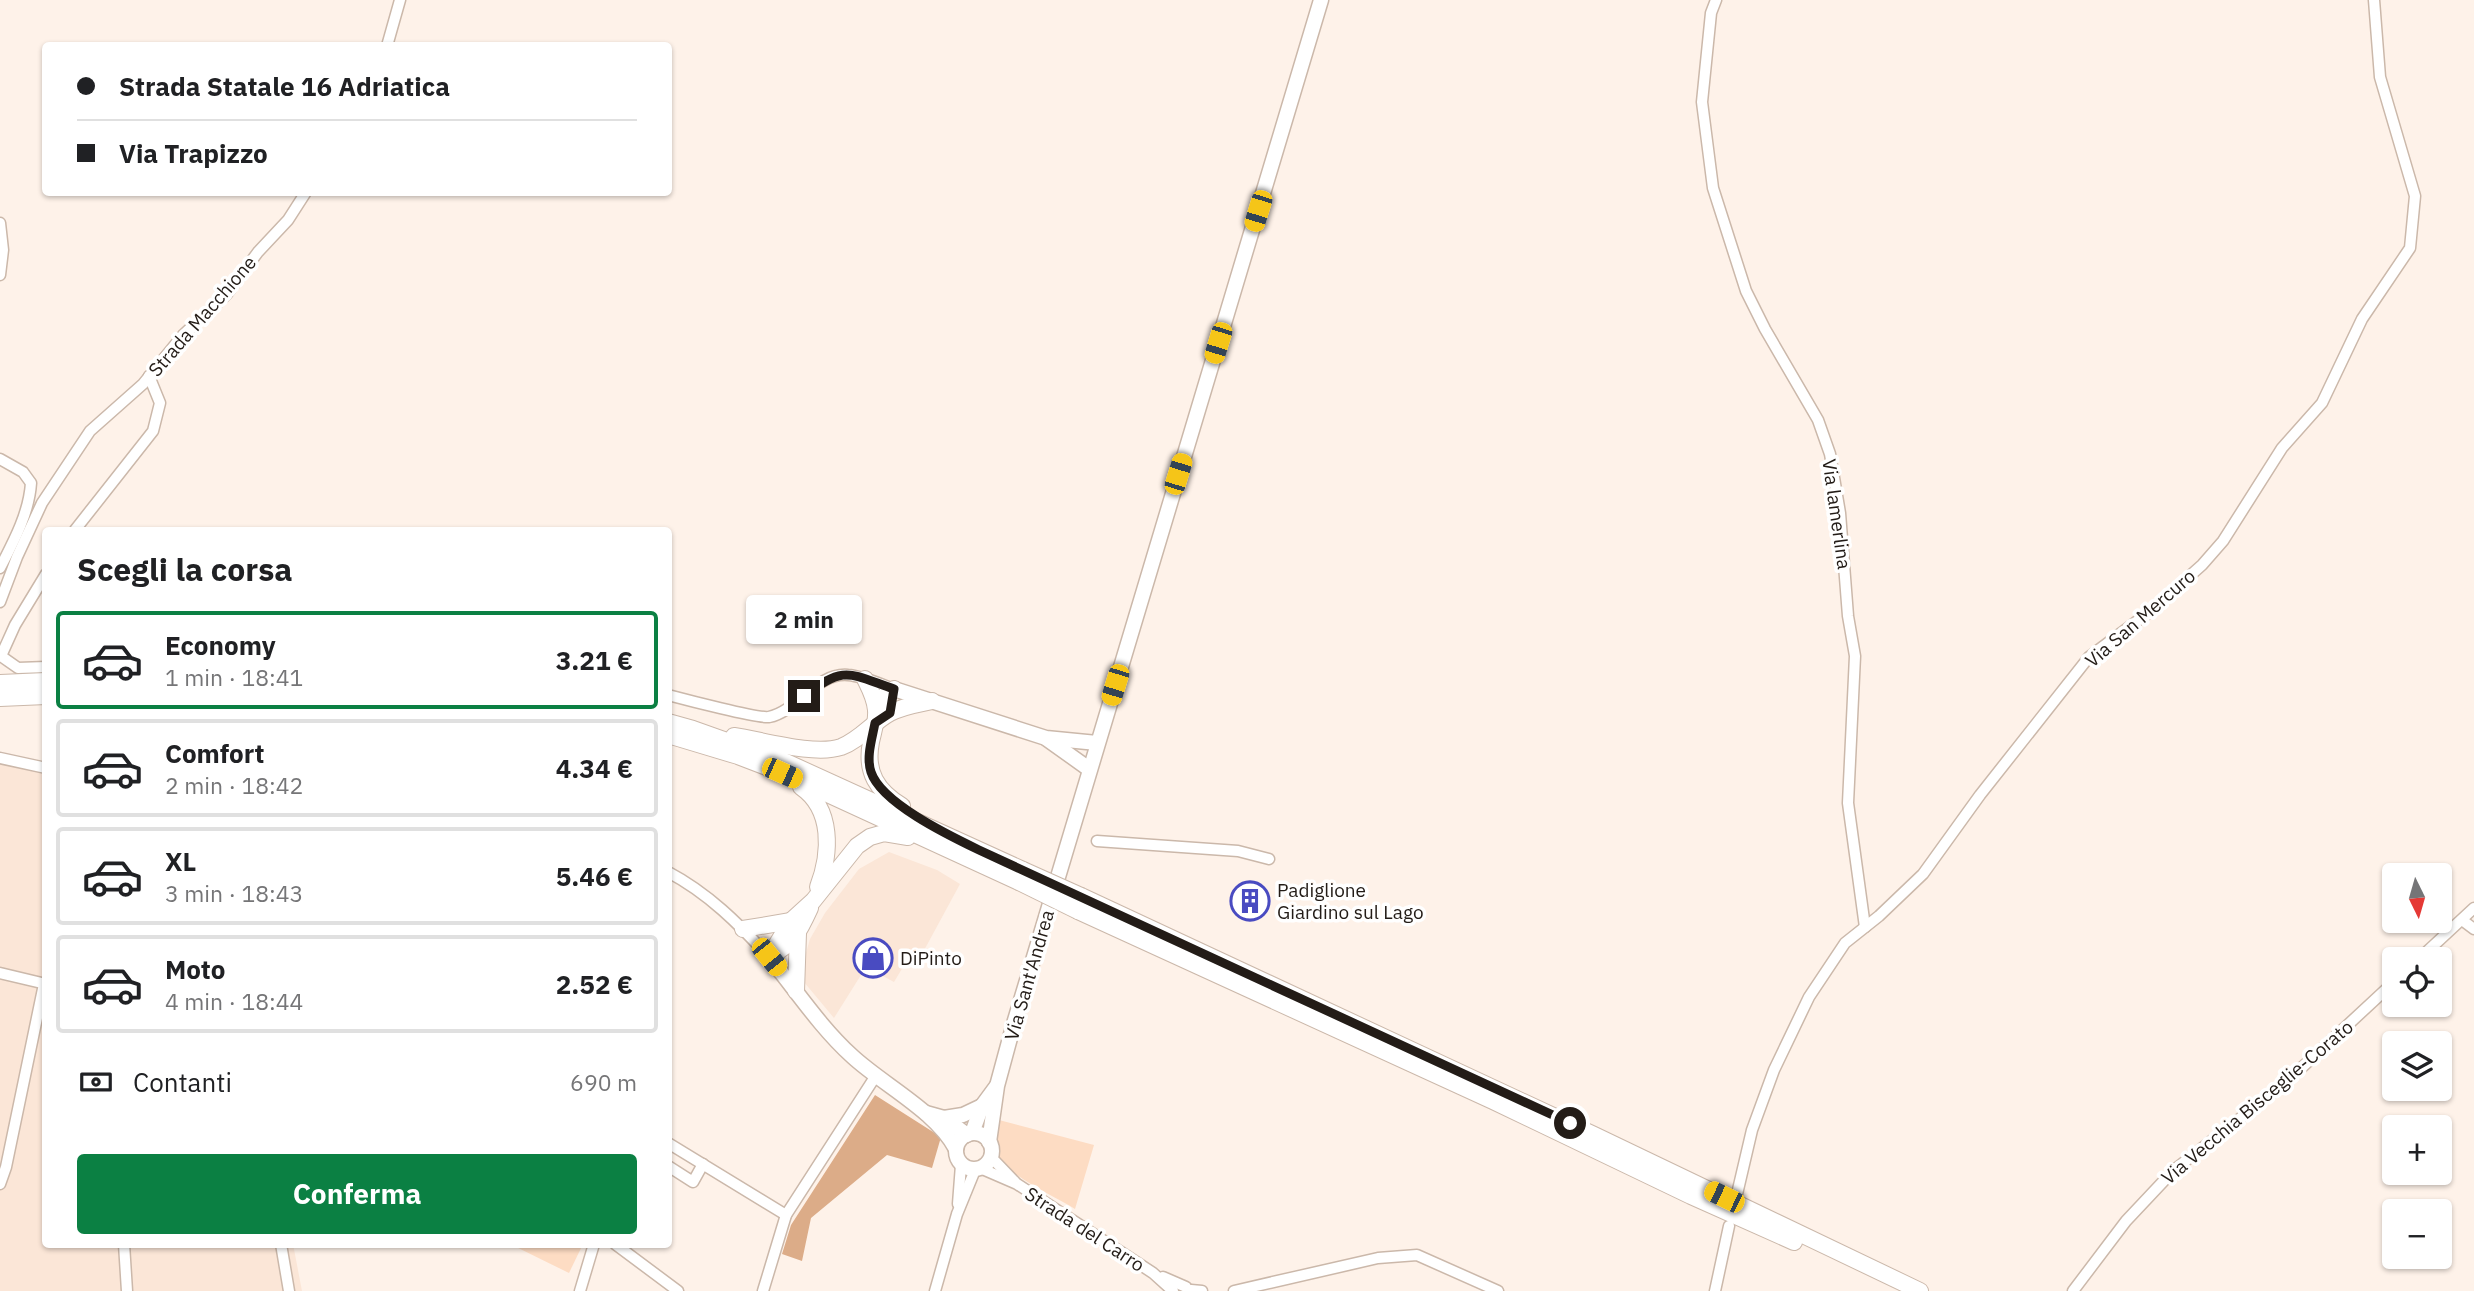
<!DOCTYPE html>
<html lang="it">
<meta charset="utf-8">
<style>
:root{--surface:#fff;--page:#f2f2f2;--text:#202124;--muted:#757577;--line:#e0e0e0;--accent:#0b8043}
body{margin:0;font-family:"IBM Plex Sans",sans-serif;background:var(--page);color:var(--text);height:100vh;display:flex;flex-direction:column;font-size:26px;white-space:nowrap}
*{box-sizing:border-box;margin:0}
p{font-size:23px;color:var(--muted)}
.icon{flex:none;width:38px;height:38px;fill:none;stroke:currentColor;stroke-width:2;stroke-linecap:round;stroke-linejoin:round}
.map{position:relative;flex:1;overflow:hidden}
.side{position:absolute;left:42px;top:527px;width:630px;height:721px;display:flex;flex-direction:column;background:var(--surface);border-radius:7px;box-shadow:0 2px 5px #0004}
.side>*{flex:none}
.banner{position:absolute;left:42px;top:42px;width:630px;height:154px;border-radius:7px;box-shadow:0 2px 5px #0004;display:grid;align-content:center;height:154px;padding:0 35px;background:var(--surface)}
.needle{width:46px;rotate:175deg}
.buttons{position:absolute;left:2382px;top:863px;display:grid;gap:14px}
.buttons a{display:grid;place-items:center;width:70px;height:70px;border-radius:7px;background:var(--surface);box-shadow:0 2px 5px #0004;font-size:35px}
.end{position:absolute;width:32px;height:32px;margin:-16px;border:9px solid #231c17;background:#fff;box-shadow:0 0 0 4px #fff}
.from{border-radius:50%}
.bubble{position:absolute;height:49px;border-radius:7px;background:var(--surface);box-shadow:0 2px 5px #0004;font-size:23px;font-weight:700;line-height:49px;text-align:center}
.car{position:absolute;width:21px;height:42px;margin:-21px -10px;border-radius:9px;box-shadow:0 0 5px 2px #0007;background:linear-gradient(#f5c518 24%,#345 0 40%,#f5c518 0 76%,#345 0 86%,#f5c518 0)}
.banner b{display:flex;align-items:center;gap:24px;height:66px;font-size:26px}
.banner b+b{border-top:2px solid var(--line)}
.banner i{width:18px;height:18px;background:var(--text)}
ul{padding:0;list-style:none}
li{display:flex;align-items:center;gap:21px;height:98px;margin:0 14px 10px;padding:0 21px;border:4px solid var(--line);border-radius:7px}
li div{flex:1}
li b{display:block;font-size:26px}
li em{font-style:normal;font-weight:700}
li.current{border-color:var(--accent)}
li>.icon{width:63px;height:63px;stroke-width:1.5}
h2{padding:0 35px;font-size:32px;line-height:84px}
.pay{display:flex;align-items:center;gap:18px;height:77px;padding:0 35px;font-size:26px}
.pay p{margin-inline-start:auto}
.primary-button{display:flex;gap:14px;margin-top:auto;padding:14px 35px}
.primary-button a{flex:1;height:80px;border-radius:7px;background:var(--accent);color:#fff;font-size:28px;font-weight:700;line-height:80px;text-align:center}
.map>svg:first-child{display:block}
.built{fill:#fbe6d7}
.green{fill:#fddcc3}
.forest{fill:#dcac88}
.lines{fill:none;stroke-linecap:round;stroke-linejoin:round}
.minor-casing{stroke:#cbb8aa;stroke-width:13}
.major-casing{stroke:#cbb8aa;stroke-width:17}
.highway-casing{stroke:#cbb8aa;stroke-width:18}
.minor{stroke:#fff;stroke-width:10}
.major{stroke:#fff;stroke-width:14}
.highway{stroke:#fff;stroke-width:16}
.highway-bridge-casing{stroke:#cbb8aa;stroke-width:18;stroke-linecap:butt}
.highway-bridge{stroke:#fff;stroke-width:16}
.route{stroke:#231c17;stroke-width:9}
.labels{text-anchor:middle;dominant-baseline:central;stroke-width:7;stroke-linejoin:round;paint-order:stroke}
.street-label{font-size:19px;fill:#231c17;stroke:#fff}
.poi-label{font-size:19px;fill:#231c17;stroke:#fff;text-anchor:start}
</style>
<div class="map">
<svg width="2474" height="1291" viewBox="0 0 2474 1291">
<rect width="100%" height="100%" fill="#fef2e9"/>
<g class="built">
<polygon points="0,754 45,765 46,1244 293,1244 302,1291 0,1291"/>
<polygon points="889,852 937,870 960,884 915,967 906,962 894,982 866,967 834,1018 804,982 804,960 810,939 825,913 859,869"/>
</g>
<g class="green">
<path d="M999,1120L1094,1145L1075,1209C1054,1196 1011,1177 998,1157C991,1145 995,1132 999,1120Z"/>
<polygon points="510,1244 583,1244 569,1273"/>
</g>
<polygon class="forest" points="875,1095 941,1137 932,1168 887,1155 811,1218 802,1261 782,1254 791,1225"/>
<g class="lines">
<g class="minor-casing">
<g id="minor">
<polyline points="1716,0 1711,13 1702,102 1713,188 1746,291 1765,329 1818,420 1830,454 1840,513 1848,616 1855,656 1848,803 1865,927"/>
<polyline points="387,46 400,0"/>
<polyline points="0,223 3,250 0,275"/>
<path d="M0,459L23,472L31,483C29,513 14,541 0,568"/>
<polyline points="75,530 153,431 160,403 149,376"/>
<polyline points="0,602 17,557 42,503 90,431 143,384 183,335 227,294 258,252 288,220 306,192"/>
<polyline points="1,656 15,625 46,574"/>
<polyline points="1,656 18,668 46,667"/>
<path d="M668,695C683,699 760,719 769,717C798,711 817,672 848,675C863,676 880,684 894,689"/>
<polyline points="0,758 46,768"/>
<polyline points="1097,841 1238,851 1269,859"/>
<path d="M668,872C708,893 739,924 769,957"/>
<polyline points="2462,920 2474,929"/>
<polyline points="2419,959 2474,908"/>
<polyline points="0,973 46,984"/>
<polyline points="668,1143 786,1215"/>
<polyline points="991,1157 1015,1182"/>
<polyline points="668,1166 693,1182 703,1164"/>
<polyline points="980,1168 1017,1184 1153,1273 1173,1291"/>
<polyline points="0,1184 6,1167 44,984"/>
<polyline points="1737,1194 1752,1130 1774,1070 1809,997 1845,943 1879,916 1923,874 1980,795 2089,657 2148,613 2202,565 2223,541 2282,448 2322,403 2362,319 2410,248 2415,196 2380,77 2374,0"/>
<polyline points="958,1204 961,1165"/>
<polyline points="124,1244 127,1291"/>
<polyline points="281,1244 289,1291"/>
<polyline points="615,1244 678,1291"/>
<polyline points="1163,1277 1186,1287"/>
<polyline points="1191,1290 1202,1291"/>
<polyline points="580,1291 594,1244"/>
<polyline points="763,1291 786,1215 875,1077"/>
<polyline points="935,1291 957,1214 975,1170"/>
<polyline points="1234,1291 1378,1258 1417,1255 1498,1291"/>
<polyline points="1715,1291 1729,1226"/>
<polyline points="2073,1291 2126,1221 2174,1170 2284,1084 2394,982"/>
</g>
</g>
<g class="major-casing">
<g id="major">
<polyline points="894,689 1046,738 1097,743"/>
<polyline points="1047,739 1089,769"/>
<path d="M769,957C796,990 820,1027 852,1056C883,1085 936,1111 956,1149"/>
<polyline points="926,1113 944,1118 967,1135"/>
<polyline points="944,1118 963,1115 982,1106"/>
<circle cx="974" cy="1151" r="18"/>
<polyline points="972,1133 982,1106 996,1087"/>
<polyline points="989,1142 997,1086 1013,1027 1321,0"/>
</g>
</g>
<g class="highway-casing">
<g id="highway">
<path d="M865,679C870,689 875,698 876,710C877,721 873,732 871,742C865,772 877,791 902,806"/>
<polyline points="0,683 46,681"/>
<polyline points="0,698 46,696"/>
<polyline points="876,709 883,697 894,689"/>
<polyline points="668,722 693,729 786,762 1023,870"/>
<polyline points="668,735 738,756 782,773 1019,882"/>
<path d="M734,736C762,740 814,756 841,747C860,740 873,722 890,713C903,706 918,704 932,701"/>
<path d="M801,787C833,809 831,853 818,887"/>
<polyline points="1081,896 1594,1135 1920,1291"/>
<polyline points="1078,911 1493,1101 1691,1196 1794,1242"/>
<polyline points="743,929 791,921"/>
<polyline points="769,957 791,921 813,901 857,846 870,837 884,833 908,837"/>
<path d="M769,957C794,943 799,932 810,908"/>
<polyline points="796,991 798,933"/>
</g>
</g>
<use href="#minor" class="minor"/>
<use href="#major" class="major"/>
<use href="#highway" class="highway"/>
<g class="highway-bridge-casing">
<g id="highway-bridge">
<polyline points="1023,870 1081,896"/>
<polyline points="1019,882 1078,911"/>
</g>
</g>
<use href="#highway-bridge" class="highway-bridge"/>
</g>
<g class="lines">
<path class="route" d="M804,696C845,665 848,673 894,689L890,713L875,723C872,739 866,757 871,772C881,803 950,836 979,850L1570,1123"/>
</g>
<defs>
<g id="building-ring" transform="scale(2.0125)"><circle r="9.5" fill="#fff" stroke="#494bc1" stroke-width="1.5"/><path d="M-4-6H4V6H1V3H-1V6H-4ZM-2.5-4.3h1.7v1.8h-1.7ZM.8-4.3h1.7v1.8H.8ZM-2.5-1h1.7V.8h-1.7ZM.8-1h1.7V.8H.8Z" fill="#494bc1"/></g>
<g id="shop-ring" transform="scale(2.0125)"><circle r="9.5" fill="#fff" stroke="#494bc1" stroke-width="1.5"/><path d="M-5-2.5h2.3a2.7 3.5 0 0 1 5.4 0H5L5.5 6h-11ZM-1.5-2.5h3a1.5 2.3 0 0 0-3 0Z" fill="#494bc1"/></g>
</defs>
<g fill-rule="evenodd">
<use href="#building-ring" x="1250" y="901"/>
<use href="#shop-ring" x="873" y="958"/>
</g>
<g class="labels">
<g class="street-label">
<text transform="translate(202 316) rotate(-49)">Strada Macchione</text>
<text transform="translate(1837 514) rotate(82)">Via lamerlina</text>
<text transform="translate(2140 618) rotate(-41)">Via San Mercuro</text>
<text transform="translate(1029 975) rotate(-74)">Via Sant'Andrea</text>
<text transform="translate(2257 1102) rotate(-40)">Via Vecchia Bisceglie-Corato</text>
<text transform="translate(1085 1229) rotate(33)">Strada del Carro</text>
</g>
<g class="poi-label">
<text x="1277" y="890">Padiglione<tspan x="1277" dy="22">Giardino sul Lago</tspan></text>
<text x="900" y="958">DiPinto</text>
</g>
</g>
</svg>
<div class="buttons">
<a><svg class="needle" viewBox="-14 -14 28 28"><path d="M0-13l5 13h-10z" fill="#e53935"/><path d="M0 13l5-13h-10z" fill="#757577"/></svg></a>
<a><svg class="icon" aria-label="locate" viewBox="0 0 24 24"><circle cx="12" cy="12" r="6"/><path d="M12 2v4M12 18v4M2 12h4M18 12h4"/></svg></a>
<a><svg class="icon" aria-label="layers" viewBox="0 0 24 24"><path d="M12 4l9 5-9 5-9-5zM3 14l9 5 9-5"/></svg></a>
<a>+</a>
<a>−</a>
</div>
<i class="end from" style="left:1570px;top:1123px"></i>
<i class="end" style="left:804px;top:696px"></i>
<div class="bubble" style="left:746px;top:595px;width:116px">2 min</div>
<i class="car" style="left:1258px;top:211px;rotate:197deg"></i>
<i class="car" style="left:1218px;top:343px;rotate:197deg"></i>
<i class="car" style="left:1178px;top:474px;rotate:17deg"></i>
<i class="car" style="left:1115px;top:685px;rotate:197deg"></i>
<i class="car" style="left:782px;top:773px;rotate:114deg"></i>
<i class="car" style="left:769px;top:957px;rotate:141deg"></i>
<i class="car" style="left:1724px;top:1197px;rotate:296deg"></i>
<div class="banner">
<b><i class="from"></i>Strada Statale 16 Adriatica</b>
<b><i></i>Via Trapizzo</b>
</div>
<section class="side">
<h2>Scegli la corsa</h2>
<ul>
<li class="current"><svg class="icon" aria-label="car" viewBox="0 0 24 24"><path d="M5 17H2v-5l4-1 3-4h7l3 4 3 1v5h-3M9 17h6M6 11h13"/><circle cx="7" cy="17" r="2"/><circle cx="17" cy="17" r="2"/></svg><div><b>Economy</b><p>1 min · 18:41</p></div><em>3.21 €</em></li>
<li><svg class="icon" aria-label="car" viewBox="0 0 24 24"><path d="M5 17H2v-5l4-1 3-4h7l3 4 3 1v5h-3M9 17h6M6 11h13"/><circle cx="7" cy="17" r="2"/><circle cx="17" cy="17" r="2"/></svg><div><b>Comfort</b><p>2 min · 18:42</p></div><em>4.34 €</em></li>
<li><svg class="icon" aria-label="car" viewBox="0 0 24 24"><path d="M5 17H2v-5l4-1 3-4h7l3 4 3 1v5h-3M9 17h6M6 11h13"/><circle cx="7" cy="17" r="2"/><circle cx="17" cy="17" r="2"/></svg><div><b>XL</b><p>3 min · 18:43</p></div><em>5.46 €</em></li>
<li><svg class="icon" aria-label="car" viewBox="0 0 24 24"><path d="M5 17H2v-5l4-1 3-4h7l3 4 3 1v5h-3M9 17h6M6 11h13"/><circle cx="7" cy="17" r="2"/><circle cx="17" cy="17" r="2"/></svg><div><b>Moto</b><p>4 min · 18:44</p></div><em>2.52 €</em></li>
</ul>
<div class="pay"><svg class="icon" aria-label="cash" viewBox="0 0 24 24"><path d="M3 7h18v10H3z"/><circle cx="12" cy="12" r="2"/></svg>Contanti<p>690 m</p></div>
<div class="primary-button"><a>Conferma</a></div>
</section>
</div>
